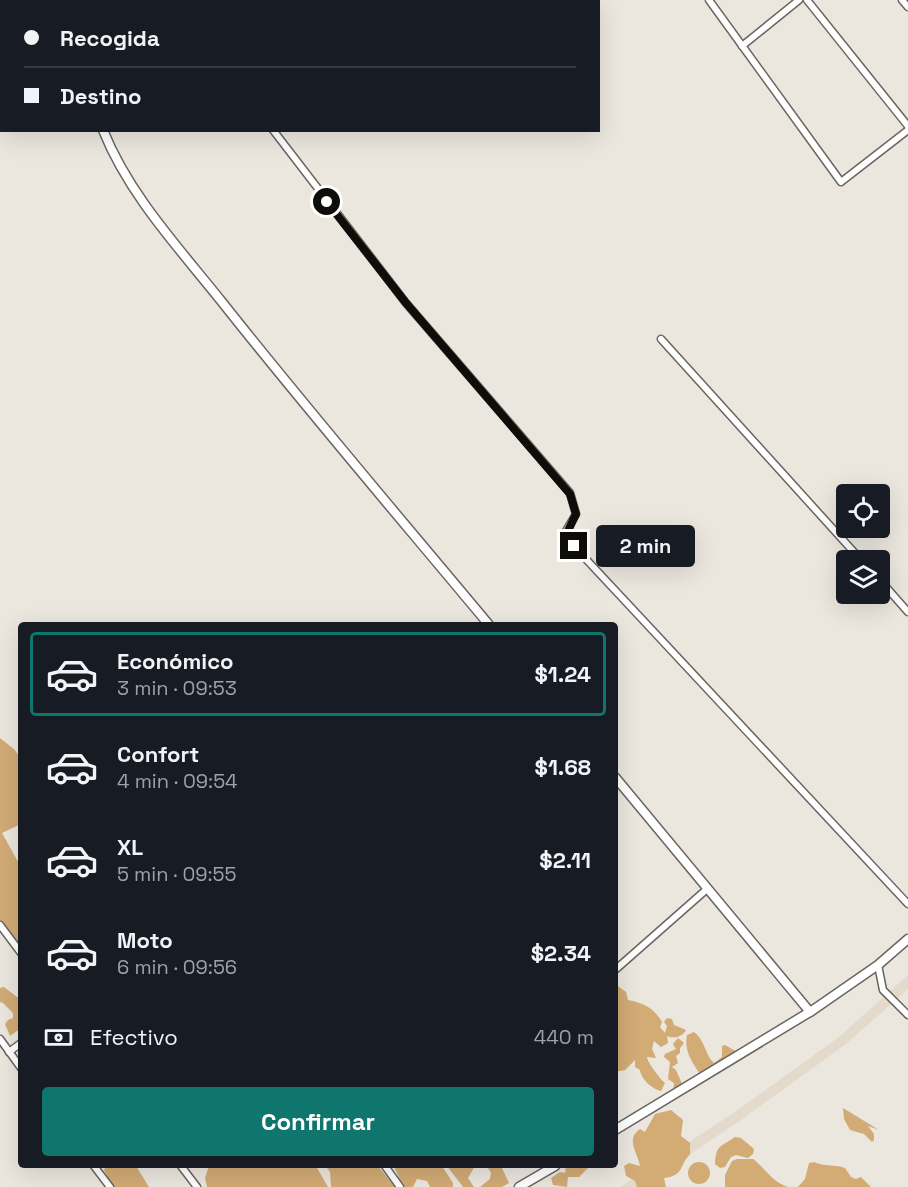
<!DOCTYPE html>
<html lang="es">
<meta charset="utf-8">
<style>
:root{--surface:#171b24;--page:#242831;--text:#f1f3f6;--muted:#9ea1a6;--line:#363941;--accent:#0f766e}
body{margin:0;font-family:"Space Grotesk",sans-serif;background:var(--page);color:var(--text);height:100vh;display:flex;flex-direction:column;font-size:22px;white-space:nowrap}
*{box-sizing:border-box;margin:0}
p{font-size:20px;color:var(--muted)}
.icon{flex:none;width:33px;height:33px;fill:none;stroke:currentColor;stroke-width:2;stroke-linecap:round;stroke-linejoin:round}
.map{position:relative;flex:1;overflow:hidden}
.details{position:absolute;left:18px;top:622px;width:600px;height:546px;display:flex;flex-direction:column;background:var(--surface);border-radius:6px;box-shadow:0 6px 24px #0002}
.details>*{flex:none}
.banner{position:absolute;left:0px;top:0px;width:600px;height:132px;box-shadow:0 6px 24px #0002;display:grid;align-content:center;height:132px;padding:0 24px;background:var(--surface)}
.fabs{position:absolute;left:836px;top:484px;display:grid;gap:12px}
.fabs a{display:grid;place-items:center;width:54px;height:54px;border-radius:6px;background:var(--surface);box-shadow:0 6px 24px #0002;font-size:30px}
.end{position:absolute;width:27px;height:27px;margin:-14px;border:8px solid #0f0d0a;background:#fff;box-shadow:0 0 0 3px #fff}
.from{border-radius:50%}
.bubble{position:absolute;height:42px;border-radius:6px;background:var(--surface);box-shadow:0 6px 24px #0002;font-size:20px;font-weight:800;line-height:42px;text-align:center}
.banner b{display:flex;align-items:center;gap:21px;height:57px;font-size:22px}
.banner b+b{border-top:2px solid var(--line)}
.banner i{width:15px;height:15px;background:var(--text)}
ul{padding:10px 0 0;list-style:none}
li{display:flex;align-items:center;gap:18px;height:84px;margin:0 12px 9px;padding:0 12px;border:3px solid transparent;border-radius:6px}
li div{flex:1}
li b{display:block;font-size:22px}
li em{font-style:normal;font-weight:800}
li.selected{border-color:var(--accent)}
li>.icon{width:54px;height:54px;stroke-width:1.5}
.pay{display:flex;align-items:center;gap:15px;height:66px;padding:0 24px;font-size:22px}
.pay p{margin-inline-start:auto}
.primary-button{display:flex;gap:12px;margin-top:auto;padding:12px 24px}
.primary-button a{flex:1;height:69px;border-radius:6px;background:var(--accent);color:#fff;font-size:24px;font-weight:800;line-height:69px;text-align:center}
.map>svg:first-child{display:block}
.built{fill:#e4dacc}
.forest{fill:#d2ab75}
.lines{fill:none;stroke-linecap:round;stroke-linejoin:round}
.minor-casing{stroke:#6a655f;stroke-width:9}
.tertiary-casing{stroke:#6a655f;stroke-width:11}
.minor{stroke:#fff;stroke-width:6}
.tertiary{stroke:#fff;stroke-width:8}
.route{stroke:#0f0d0a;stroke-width:8}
</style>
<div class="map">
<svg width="908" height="1187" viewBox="0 0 908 1187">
<rect width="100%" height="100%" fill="#ebe6de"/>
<polygon class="built" points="908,975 908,989 846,1044 741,1120 641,1187 620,1187 735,1112 839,1037"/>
<g class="forest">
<polygon points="0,738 15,750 21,760 21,824 2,833 21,867 21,950 0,924"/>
<path d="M615,984L626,992L628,1000C644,1003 654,1008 662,1022L660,1027L665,1033L667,1026L664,1022L667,1018L672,1019L674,1025L686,1030C683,1037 673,1039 667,1036L668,1043L661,1047L654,1041L652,1049L656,1058L647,1057C647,1062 661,1080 665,1083L661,1091C652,1089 641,1079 640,1070L635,1067V1060L625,1070L615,1072Z"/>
<polygon points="4,987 21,1000 21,1028 10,1036 5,1024 8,1020 13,1018 13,1013 3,1003 0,1002 0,988"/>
<path d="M694,1032C705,1040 705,1055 714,1063L722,1057V1046L725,1045L739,1053L700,1074C692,1062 684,1051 687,1035Z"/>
<polygon points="678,1038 684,1043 680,1048 680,1053 676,1056 678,1063 672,1067 676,1070 683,1086 673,1092 674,1083 668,1079 670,1062 664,1057 665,1054 676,1049 673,1044"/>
<polygon points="843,1108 879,1130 868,1126 874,1134 874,1140 872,1142 864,1134 850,1130 844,1119"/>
<path d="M671,1110L683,1120L681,1136L690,1143V1154C678,1167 685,1175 664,1178L666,1187H637L635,1181L626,1176L624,1166L629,1163L640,1166C638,1153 625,1139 640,1129L645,1132L655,1114Z"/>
<path d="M735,1137L741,1138L754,1149L753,1154L748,1158L736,1155L731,1157L725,1167L720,1168L715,1164C716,1144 721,1147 735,1137Z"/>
<path d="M737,1159H753C767,1170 771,1181 788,1187H725V1175L732,1161Z"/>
<path d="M814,1162C825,1167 834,1164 845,1168L851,1177L856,1179L861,1177L871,1187H798L805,1179L809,1163Z"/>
<circle cx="699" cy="1173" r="11"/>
<polygon points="106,1166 136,1166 149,1187 113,1187 104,1170"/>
<polygon points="209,1166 316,1166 328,1187 207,1187 205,1178"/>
<polygon points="326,1166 378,1166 395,1187 331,1187 330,1172"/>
<polygon points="394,1166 442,1166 453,1183 453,1187 430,1187 427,1181 417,1179 413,1187 403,1187"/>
<polygon points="447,1166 475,1166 468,1178 474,1187 463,1187"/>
<polygon points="487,1166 501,1166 509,1183 502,1187 480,1187 490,1179 491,1173"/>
<polygon points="566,1166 590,1166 579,1177 568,1177 567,1187 553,1185 551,1178 560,1172 565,1173"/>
</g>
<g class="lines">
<g class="minor-casing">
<g id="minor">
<polyline points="183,0 184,2"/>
<polyline points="709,0 841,182 908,130"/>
<polyline points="807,0 908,126"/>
<polyline points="902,0 908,7"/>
<polyline points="0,29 2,31"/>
<polyline points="742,46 799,0"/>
<polyline points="0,81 2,82"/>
<polyline points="273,130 406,303 570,493 576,514 566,531 570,542 908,904"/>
<polyline points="661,339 862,561"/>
<polyline points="879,579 908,612"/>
<polyline points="0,925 21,953"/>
<polyline points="878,965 883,990 908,1015"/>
<polyline points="615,970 707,889"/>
<polyline points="0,1039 21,1068"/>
<polyline points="9,1052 21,1043"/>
<polyline points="94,1166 110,1187"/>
<polyline points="181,1166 197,1187"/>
<polyline points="385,1166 400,1187"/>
</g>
</g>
<g class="tertiary-casing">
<g id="tertiary">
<polyline points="83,0 84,2"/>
<path d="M103,130C129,195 179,248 222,302C309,412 400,518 490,626"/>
<polyline points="615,777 810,1012"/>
<polyline points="615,1130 813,1010 878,965 908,939"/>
<polyline points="519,1187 555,1166"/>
</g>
</g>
<use href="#minor" class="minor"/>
<use href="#tertiary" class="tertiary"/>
</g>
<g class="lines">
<polyline class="route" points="327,202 406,303 570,494 576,514 566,535 574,546"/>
</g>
</svg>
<div class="fabs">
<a><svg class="icon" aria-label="locate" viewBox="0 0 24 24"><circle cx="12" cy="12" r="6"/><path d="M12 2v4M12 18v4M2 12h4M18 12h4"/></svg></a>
<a><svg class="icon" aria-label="layers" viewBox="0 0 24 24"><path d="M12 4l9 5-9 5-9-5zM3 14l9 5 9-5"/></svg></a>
</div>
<i class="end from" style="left:327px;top:202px"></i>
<i class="end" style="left:574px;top:546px"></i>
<div class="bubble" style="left:596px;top:525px;width:99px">2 min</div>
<div class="banner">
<b><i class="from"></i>Recogida</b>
<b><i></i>Destino</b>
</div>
<section class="details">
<ul>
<li class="selected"><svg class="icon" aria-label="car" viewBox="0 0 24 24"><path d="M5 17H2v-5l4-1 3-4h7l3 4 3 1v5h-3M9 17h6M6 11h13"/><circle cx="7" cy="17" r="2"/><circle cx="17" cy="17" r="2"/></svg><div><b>Económico</b><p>3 min · 09:53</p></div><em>$1.24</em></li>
<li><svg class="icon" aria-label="car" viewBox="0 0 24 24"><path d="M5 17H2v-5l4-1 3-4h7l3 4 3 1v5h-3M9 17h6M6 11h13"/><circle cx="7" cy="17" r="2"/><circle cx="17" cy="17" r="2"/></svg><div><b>Confort</b><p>4 min · 09:54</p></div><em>$1.68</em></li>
<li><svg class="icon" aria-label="car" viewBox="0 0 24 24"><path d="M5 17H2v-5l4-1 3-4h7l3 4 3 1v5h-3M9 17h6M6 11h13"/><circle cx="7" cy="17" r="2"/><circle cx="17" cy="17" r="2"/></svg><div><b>XL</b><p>5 min · 09:55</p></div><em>$2.11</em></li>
<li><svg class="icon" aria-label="car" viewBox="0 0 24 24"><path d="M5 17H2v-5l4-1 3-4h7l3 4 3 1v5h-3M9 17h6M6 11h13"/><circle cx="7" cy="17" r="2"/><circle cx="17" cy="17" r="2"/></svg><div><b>Moto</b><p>6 min · 09:56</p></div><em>$2.34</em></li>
</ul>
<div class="pay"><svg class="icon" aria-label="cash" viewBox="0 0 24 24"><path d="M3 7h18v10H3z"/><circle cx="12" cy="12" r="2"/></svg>Efectivo<p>440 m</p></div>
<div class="primary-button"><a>Confirmar</a></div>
</section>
</div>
